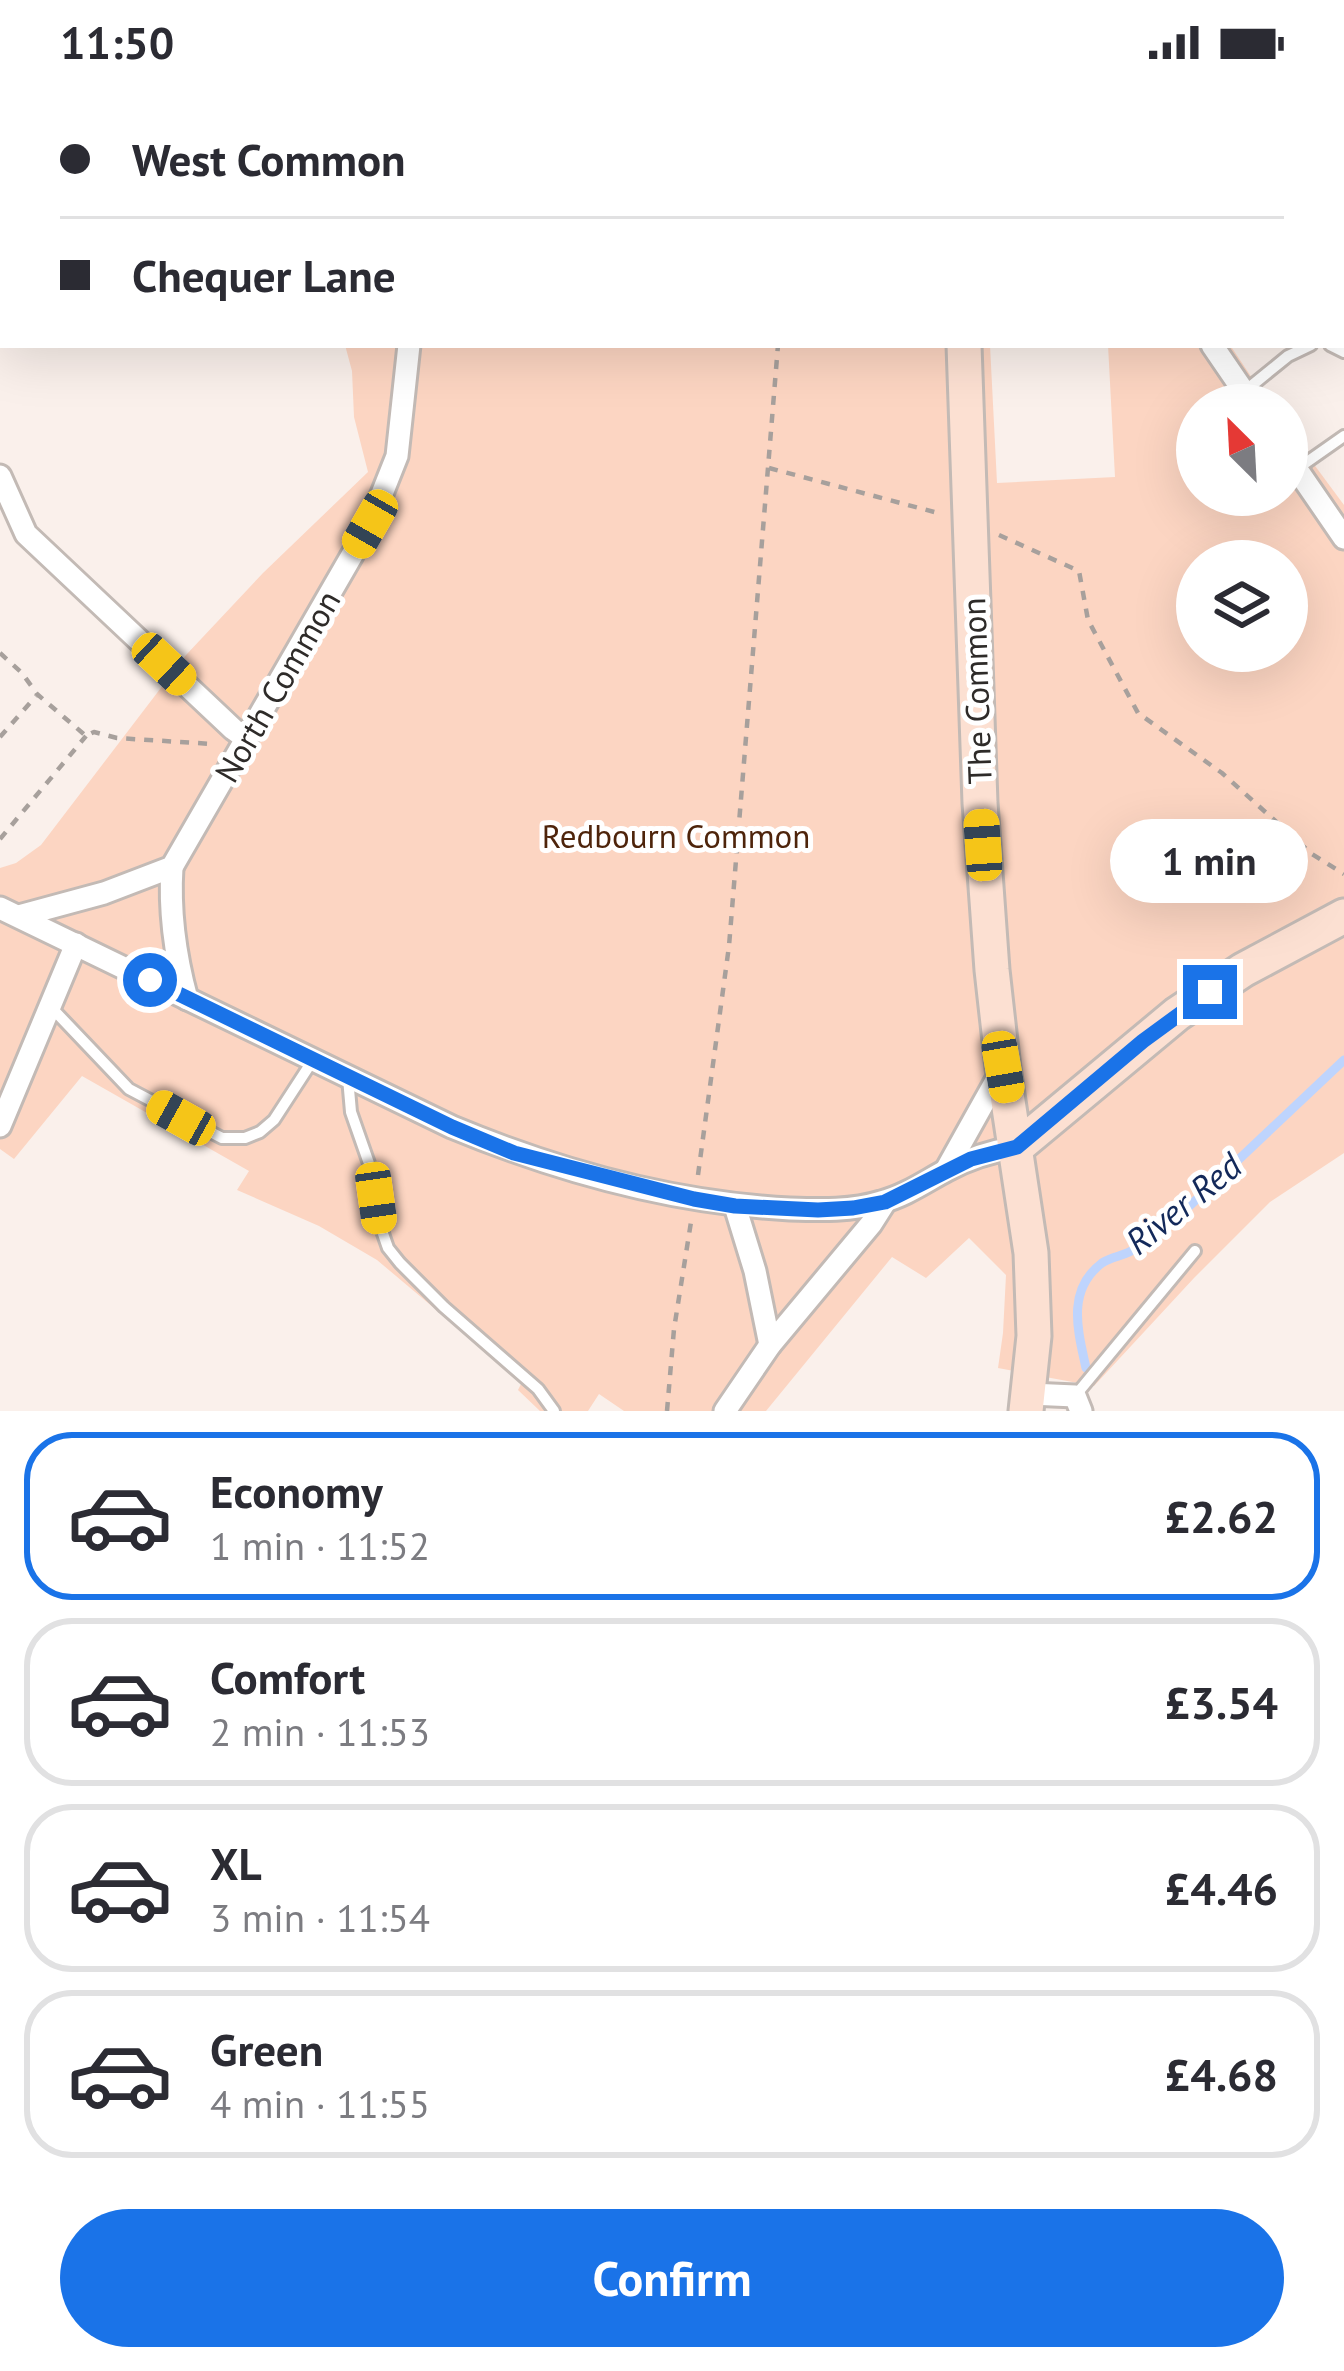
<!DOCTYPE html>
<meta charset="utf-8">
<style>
:root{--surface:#fff;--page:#f2f2f3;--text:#2b2b33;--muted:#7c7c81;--line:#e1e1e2;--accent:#1a73e8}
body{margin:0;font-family:"PT Sans",sans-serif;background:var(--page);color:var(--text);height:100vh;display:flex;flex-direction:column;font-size:45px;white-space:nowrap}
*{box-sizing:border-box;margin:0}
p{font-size:39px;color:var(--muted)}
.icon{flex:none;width:66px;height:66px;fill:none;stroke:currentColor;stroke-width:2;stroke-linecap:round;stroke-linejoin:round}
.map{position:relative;height:1327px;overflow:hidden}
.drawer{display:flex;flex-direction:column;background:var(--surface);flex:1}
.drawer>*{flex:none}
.top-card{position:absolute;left:0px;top:0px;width:1344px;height:264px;box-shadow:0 12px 48px #0002;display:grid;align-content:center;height:264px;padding:0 60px;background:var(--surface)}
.needle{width:78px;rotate:336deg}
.buttons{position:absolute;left:1176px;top:300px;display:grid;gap:24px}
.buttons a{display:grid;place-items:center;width:132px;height:132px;border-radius:50%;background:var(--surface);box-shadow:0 12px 48px #0002;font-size:60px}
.end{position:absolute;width:54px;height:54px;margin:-27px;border:15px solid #1a73e8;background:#fff;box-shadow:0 0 0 6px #fff}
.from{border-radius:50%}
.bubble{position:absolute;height:84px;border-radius:42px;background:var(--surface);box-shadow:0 12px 48px #0002;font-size:39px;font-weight:600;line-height:84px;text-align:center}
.car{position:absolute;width:36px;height:72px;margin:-36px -18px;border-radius:15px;box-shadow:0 0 9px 3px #0007;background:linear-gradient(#f5c518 24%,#345 0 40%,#f5c518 0 76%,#345 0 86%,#f5c518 0)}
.top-card b{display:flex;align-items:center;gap:42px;height:114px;font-size:45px}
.top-card b+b{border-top:3px solid var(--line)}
.top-card i{width:30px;height:30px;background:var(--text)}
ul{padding:21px 0 0;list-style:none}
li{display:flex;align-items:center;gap:36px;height:168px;margin:0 24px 18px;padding:0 36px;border:6px solid var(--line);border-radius:48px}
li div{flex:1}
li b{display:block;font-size:45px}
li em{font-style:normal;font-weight:600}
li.on{border-color:var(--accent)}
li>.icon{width:108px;height:108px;stroke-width:1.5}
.button{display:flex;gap:24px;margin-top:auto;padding:24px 60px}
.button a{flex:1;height:138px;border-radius:72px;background:var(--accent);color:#fff;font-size:48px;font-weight:600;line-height:138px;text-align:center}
.status{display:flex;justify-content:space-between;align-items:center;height:84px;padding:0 60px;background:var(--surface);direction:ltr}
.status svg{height:33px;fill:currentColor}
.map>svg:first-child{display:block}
.green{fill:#fcd5c2;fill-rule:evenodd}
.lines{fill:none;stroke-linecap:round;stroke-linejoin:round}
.stream{stroke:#bed4fd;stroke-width:9}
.lane-casing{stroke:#c3bab5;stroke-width:16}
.street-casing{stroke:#c3bab5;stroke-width:27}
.secondary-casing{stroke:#c3bab5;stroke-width:39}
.path{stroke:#a7a09c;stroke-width:4.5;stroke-dasharray:9 9;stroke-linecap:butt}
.lane{stroke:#fff;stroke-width:10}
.street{stroke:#fff;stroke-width:21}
.secondary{stroke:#fce0d2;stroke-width:33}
.route{stroke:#1a73e8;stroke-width:15}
.labels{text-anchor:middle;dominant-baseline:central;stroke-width:10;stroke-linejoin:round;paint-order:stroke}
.street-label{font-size:33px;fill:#2e2b29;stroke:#fff}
.park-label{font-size:33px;fill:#4e240b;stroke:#fff}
.water-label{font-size:36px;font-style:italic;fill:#13295a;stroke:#fff}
</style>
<div class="status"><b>11:50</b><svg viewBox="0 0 49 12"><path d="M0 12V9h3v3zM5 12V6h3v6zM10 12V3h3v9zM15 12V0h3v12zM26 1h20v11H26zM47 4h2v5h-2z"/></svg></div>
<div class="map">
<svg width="1344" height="1327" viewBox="0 0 1344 1327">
<rect width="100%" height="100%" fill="#faf0eb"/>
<g class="green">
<polygon points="302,0 1104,0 1106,3 302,3"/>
<path d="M345,261H990L997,399L1115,393L1108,261H1230L1270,321H1197V411H1287V344L1344,421V1069L1270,1118L1194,1194L1094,1302L998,1284L1003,1249L1006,1191L969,1154L926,1194L892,1173L766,1327H624L599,1310L588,1327H540L518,1306L522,1298L377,1176L319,1142L237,1106L249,1087L82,992L14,1075L0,1065V784L16,779L41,761L186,571L263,489L368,388L354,333L352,287ZM1197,477H1287V567H1197Z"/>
</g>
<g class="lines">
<path class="stream" d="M1086,1284C1078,1247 1066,1206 1102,1179C1112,1172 1126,1172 1136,1164C1152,1152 1164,1140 1181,1130L1344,976"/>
<g class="lane-casing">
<g id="lane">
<polyline points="1330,261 1344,268"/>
<polyline points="1245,307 1288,272 1311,261"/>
<polyline points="1297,385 1344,352"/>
<polyline points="49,921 129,1005 222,1054 245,1054 260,1048 274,1036 313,976"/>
<polyline points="348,994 351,1028 372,1088 380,1141 388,1164 400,1179 444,1223 538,1305 554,1327"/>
<polyline points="1075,1312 1195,1167"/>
</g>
</g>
<g class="street-casing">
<g id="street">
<polyline points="1084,0 1085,3"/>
<polyline points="428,3 428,0"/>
<polyline points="1212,261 1253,321"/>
<polyline points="1287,371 1344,454"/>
<polyline points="0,392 26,450 233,645 247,655"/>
<path d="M172,783C169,829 175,871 187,915"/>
<path d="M0,824L452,1043C558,1087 675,1119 790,1125C821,1126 852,1127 881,1118C905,1112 926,1097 947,1086C969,1074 992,1067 1017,1063"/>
<polyline points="19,832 104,809 172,783 370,440 397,372 409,261"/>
<polyline points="0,1042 76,860"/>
<polyline points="946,1086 1003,984"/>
<polyline points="735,1122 755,1187 770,1261"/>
<polyline points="1030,1310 1075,1312 1081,1327"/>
<polyline points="725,1327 770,1261 871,1140 885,1118"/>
</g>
</g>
<g class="secondary-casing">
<g id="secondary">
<polyline points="959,0 959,3"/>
<polyline points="964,261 980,719 992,886 1003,984 1031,1169 1034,1252 1026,1327"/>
<polyline points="1017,1063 1177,930 1243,886 1344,832"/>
</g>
</g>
<g class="path">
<polyline points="355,0 355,3"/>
<polyline points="799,3 800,0"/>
<polyline points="769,384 938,429"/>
<polyline points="999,451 1079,487 1088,536 1138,629 1222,689 1312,770 1344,790"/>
<polyline points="0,569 22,589 37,610 86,652 94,648 117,654 212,660"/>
<polyline points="0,653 36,612"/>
<polyline points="0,755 86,652"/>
<polyline points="698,1091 729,862 778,261"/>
<polyline points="667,1327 674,1245 691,1138"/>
</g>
<use href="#lane" class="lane"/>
<use href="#street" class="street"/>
<use href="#secondary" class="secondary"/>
</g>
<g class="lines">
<polyline class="route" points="150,896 452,1043 514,1069 694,1115 735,1122 818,1126 853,1124 885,1118 971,1075 1017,1063 1143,957 1210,908"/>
</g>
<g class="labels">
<g class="street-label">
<text transform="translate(277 602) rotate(-60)">North Common</text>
<text transform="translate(976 607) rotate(-92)">The Common</text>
</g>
<g class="park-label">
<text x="676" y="751">Redbourn Common</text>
</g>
<g class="water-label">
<text transform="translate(1183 1119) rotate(-39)">River Red</text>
</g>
</g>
</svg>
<div class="buttons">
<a><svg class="needle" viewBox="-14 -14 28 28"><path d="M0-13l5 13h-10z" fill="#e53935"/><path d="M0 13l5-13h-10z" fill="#7c7c81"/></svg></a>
<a><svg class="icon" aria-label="layers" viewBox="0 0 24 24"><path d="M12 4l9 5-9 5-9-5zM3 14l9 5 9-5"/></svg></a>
</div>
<i class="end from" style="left:150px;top:896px"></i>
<i class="end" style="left:1210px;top:908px"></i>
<div class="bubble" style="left:1110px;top:735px;width:198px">1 min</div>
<i class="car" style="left:370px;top:440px;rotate:210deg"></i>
<i class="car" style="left:164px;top:580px;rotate:133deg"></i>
<i class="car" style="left:983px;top:761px;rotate:356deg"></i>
<i class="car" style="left:1003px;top:983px;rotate:170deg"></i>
<i class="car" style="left:181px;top:1034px;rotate:299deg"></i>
<i class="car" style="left:376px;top:1114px;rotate:172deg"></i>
<div class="top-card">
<b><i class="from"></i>West Common</b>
<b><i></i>Chequer Lane</b>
</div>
</div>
<section class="drawer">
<ul>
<li class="on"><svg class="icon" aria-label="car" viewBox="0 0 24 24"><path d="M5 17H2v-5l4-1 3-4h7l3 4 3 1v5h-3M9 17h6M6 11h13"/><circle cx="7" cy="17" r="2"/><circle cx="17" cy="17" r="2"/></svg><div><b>Economy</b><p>1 min · 11:52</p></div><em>£2.62</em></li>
<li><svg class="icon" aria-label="car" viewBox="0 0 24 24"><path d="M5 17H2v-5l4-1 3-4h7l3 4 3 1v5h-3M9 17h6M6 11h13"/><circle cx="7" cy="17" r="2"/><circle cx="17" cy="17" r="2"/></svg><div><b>Comfort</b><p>2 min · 11:53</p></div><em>£3.54</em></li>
<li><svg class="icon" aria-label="car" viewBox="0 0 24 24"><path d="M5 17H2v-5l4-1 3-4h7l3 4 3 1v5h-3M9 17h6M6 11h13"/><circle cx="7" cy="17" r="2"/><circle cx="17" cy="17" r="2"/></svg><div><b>XL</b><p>3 min · 11:54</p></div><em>£4.46</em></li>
<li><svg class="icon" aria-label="car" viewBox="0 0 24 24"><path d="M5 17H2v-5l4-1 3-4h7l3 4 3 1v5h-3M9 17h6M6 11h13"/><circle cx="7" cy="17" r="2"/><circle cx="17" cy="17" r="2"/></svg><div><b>Green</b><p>4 min · 11:55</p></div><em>£4.68</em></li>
</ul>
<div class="button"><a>Confirm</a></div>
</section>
